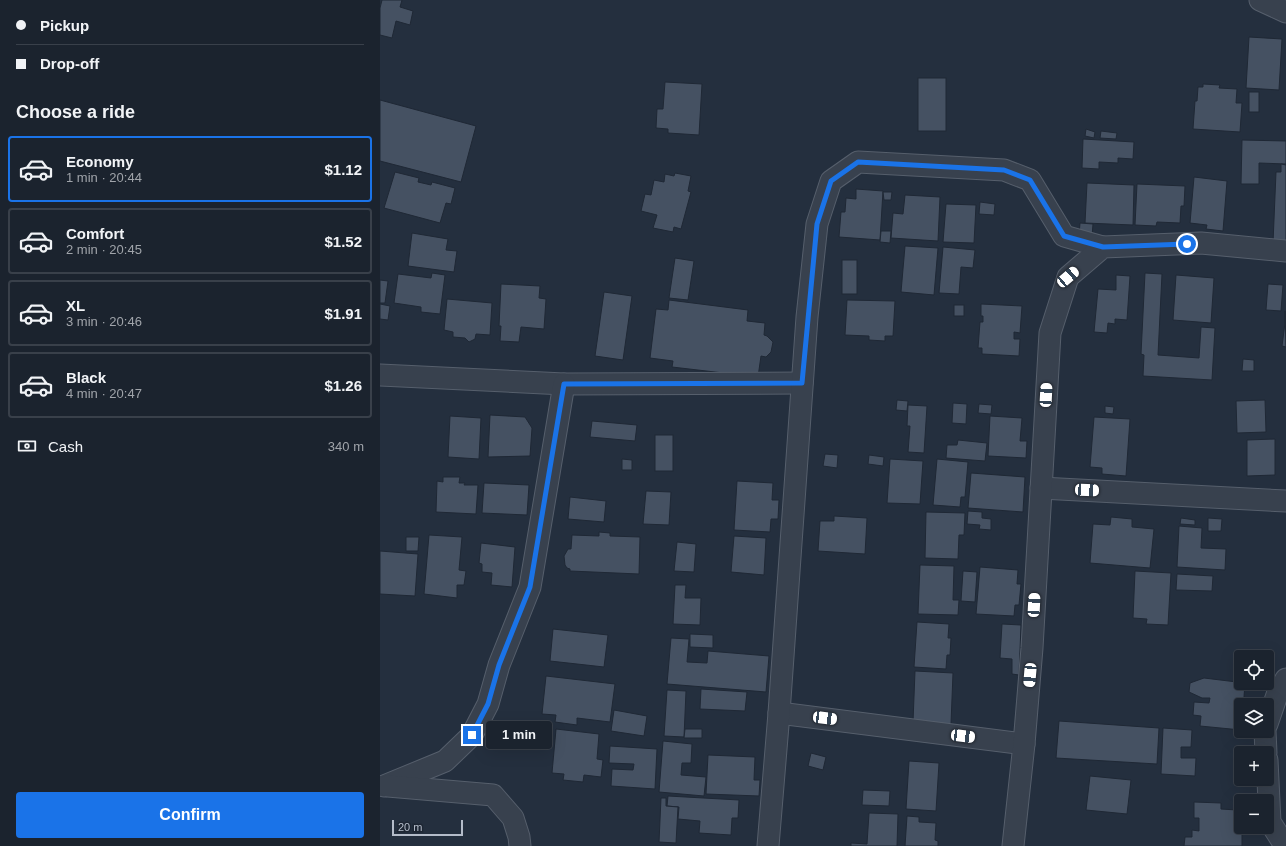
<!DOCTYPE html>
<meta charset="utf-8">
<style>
:root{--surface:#1b232e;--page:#242b36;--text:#f1f3f6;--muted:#a0a4aa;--line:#39404a;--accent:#1a73e8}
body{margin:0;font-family:Arial,sans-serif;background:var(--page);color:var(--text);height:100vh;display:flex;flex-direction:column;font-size:15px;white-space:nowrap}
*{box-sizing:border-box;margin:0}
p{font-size:13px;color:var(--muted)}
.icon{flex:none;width:22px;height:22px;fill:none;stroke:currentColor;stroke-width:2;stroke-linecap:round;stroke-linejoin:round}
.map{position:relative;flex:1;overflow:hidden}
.panel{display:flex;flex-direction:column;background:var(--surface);width:380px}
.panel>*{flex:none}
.top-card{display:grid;align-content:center;height:88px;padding:0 16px;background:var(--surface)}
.tools{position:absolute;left:854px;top:650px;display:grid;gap:8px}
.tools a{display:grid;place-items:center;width:40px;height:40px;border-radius:4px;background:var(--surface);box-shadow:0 4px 16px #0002,0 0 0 1px var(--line);font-size:20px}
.scale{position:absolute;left:12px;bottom:10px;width:71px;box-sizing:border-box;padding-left:4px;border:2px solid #b4bcc9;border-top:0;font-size:11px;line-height:14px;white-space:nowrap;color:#b4bcc9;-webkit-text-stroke:3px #1d2633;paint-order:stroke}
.end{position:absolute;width:18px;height:18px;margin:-9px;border:5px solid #1a73e8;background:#fff;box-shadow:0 0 0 2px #fff}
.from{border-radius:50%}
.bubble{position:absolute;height:28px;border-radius:4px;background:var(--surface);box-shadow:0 4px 16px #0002,0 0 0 1px var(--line);font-size:13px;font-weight:600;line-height:28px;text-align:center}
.car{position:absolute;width:12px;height:24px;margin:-12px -6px;border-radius:5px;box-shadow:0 0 3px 1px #0007;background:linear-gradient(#fff 24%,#345 0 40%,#fff 0 76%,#345 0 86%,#fff 0)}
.top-card b{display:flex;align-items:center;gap:14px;height:38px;font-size:15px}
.top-card b+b{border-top:1px solid var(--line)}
.top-card i{width:10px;height:10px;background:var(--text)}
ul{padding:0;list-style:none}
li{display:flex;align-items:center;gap:12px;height:66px;margin:0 8px 6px;padding:0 8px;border:2px solid var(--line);border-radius:4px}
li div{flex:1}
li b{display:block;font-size:15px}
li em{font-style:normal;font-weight:600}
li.on{border-color:var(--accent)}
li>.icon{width:36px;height:36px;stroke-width:1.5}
h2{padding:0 16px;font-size:18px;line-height:48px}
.pay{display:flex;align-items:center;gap:10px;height:44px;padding:0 16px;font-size:15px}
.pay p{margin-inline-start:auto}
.primary-button{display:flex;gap:8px;margin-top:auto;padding:8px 16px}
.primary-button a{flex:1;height:46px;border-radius:4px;background:var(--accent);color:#fff;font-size:16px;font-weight:600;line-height:46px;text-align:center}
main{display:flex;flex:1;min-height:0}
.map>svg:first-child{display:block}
.building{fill:#455162;stroke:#1f2835}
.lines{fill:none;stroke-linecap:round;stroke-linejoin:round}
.street-casing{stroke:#565f6c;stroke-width:23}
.street{stroke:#38414e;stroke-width:21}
.route{stroke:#1a73e8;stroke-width:5}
</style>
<main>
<section class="panel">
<div class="top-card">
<b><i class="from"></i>Pickup</b>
<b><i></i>Drop-off</b>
</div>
<h2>Choose a ride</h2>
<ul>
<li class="on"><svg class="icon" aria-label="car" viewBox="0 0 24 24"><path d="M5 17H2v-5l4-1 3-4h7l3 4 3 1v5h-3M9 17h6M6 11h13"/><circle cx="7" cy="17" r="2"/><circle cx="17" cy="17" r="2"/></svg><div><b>Economy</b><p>1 min · 20:44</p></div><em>$1.12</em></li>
<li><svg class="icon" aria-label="car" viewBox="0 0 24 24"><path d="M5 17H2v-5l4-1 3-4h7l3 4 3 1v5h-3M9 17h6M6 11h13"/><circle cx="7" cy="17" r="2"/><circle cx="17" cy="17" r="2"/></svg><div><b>Comfort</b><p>2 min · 20:45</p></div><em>$1.52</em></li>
<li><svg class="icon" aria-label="car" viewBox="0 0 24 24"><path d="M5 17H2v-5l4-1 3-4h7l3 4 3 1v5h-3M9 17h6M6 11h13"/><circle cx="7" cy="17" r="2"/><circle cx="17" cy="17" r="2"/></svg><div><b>XL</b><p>3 min · 20:46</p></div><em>$1.91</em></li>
<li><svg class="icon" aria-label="car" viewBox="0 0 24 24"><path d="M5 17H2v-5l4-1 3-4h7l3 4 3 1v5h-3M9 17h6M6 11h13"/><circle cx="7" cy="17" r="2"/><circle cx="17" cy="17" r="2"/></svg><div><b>Black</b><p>4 min · 20:47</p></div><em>$1.26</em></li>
</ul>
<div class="pay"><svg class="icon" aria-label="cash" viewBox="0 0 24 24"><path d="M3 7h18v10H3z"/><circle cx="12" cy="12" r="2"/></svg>Cash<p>340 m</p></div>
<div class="primary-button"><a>Confirm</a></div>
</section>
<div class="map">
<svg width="906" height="846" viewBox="0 0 906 846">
<rect width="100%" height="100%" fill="#242f3e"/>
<g class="building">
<polygon points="2,0 22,0 20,7 33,11 30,25 16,21 12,38 0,35 0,8"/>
<polygon points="869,37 902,39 899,90 866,88"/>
<rect x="538" y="78" width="28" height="53"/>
<polygon points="285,82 322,84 319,135 288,133 288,129 276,128 277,109 283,109"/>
<polygon points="823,84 840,85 839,88 857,89 856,103 862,103 860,132 813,129 815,101 817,101 818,87 823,87"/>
<rect x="869" y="92" width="10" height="20"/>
<polygon points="0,100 96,126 81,182 0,161"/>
<polygon points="706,129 715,132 714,138 705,136"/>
<polygon points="721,131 737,133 736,139 720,138"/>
<polygon points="703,139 754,142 753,159 738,158 738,163 719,162 719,169 702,168"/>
<polygon points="862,140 906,141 906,164 879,163 879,184 861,184"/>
<polygon points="901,164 906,165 906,243 893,243 896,172 901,172"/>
<polygon points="15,172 39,178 38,182 51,185 52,182 75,188 71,204 66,203 60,223 4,208"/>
<polygon points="295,173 311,176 308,191 311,192 301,229 294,227 293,232 273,228 277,215 261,211 265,194 271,195 274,180 284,182 285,174 294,176"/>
<polygon points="814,177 847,181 843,231 826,229 827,225 810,223"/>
<polygon points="707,183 754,185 753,225 705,223"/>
<polygon points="757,184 805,186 804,206 801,206 800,223 777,222 776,226 755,225"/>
<polygon points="476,189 503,191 500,240 459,237 461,212 465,212 466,198 476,199"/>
<polygon points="503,192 512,192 511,200 504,200"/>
<polygon points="525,195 560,197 558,241 511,238 513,213 523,214"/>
<polygon points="600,202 615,204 614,215 599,214"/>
<polygon points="566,204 596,205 594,243 563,242"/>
<polygon points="700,223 713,224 712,237 699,236"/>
<polygon points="501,231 511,231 510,243 500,242"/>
<polygon points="32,233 68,239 66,250 77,251 74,272 28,266"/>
<polygon points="525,246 558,248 554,295 521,292"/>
<polygon points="563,247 595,250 593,268 581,267 579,294 559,293"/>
<polygon points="295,258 314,261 308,300 289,298"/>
<rect x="462" y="260" width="15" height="34"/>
<polygon points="52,273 65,275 60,314 41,312 41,307 14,303 18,274 51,278"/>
<polygon points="765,273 782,274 778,355 819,358 821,327 835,328 832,380 763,376 764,355 761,354"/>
<polygon points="736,275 750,276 747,320 735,319 735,324 728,323 727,333 714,332 718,289 736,290"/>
<polygon points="796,275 834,278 831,323 793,320"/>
<polygon points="0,280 8,281 5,303 0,303"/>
<polygon points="121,284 160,286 159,298 166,299 164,329 141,327 139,342 120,341 121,326 119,326"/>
<polygon points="888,284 903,285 901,311 886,310"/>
<polygon points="224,292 252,296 243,360 215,356"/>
<polygon points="67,299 112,303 110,335 96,334 95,339 89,342 85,338 73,337 73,332 64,330"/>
<polygon points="289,300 368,310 367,321 385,323 384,335 387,336 393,342 391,352 386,357 381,356 378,377 292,367 293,361 270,358 276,309 288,310"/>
<polygon points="467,300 515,301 513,336 505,336 505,341 489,340 489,336 465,335"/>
<polygon points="0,304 10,306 8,320 0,319"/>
<polygon points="601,304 642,306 640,333 634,332 634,339 640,339 639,356 602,354 602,348 598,348 600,322 603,322 603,316 601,316"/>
<rect x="574" y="305" width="10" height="11"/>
<polygon points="905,311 906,347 902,346 905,323"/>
<polygon points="863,359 874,360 874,371 862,371"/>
<polygon points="517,400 528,401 527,411 516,410"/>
<polygon points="885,400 886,432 857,433 856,401"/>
<polygon points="573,403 587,404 586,424 572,423"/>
<polygon points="599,404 612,405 611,414 598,413"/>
<polygon points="528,405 547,406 544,453 528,452 530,426 527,426"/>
<polygon points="725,406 734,407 733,414 725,413"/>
<polygon points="110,415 145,417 152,428 150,456 108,457"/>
<polygon points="70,416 101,418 99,459 68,457"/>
<polygon points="610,416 642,418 640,441 647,441 646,458 608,456"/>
<polygon points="714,417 750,419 746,476 722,474 722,468 710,467"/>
<polygon points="212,421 257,425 255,441 210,437"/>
<rect x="275" y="435" width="18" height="36"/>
<polygon points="895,439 895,475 867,476 867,440"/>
<polygon points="578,440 607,443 605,461 566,458 567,445 577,445"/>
<polygon points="445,454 458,455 457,468 443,466"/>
<polygon points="489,455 504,457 503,466 488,464"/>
<polygon points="242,459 252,460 252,470 242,470"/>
<polygon points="510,459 543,461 540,504 507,503"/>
<polygon points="557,459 588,462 585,497 581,497 580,507 553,505"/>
<polygon points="591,473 645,477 643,512 588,508"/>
<polygon points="63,477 80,477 79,483 85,483 84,485 98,485 96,514 56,512 57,481 63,482"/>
<polygon points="357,481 393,483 392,500 399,500 398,519 391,519 390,532 354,530"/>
<polygon points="104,483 149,485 147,515 102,513"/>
<polygon points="266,491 291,492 289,525 263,524"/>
<polygon points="190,497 226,501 224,522 188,519"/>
<polygon points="588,511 602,512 602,518 611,519 611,530 599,529 600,525 587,524"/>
<polygon points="546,512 585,513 584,535 579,535 578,559 545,558"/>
<polygon points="454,516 487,518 485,554 438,551 440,521 454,521"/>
<polygon points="731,517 752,519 752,527 774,529 770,568 710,563 713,524 730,525"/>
<polygon points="801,518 815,520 815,525 800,524"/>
<polygon points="828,518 842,519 841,531 828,531"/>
<polygon points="799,526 822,528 821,548 846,549 845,570 797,567"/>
<polygon points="219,532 230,533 230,536 260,537 259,574 190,571 190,569 187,568 185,565 184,556 188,549 191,549 192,535 219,536"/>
<polygon points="49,535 82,537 79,570 86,571 84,585 77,585 77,598 44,594"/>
<polygon points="354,536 386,538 384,575 351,572"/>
<polygon points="26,537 39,537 38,551 26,551"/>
<polygon points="297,542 316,544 314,572 294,571"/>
<polygon points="101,543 135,547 132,587 111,585 112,573 102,572 102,564 99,563"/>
<polygon points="0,551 38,554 35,596 0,594"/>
<polygon points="540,565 574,566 573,600 579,600 578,615 538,614"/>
<polygon points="600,567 638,570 637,584 641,584 639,605 635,605 634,616 596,614"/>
<polygon points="583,571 597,572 595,602 581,601"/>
<polygon points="755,571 791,573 788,625 766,624 767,619 753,618"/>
<polygon points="797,574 833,576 832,591 796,590"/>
<polygon points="295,585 306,585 305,598 321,598 320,625 293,624"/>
<polygon points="537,622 569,624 568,638 571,638 570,655 567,655 566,669 534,667"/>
<polygon points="622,624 641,625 639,675 632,674 632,659 620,658"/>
<polygon points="173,629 228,635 224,667 170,661"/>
<polygon points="310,634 333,635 333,648 310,647"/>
<polygon points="291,638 309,639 307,662 327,663 328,651 389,656 386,692 287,684"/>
<polygon points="535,671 573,673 571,724 533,722"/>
<polygon points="166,676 235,684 230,722 197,718 197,725 175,722 176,715 162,714"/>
<polygon points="824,678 865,683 864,697 879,703 879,705 861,705 861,730 820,726 821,716 813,715 814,702 829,703 830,698 822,698 809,692 810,683"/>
<polygon points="321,689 367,692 365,711 320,709"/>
<polygon points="287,690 306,691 304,737 284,736"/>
<polygon points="234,710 267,716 264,736 231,731"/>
<polygon points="679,721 779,728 777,764 676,758"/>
<polygon points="783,728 812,730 811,747 801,747 801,758 816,758 815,776 781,774"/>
<polygon points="176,729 219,734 217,759 223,760 221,777 204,775 203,782 183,780 184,774 172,773"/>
<polygon points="305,729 322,729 322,738 304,738"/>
<polygon points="283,741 312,744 311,763 302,763 301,775 326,777 324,796 279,792"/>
<polygon points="230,746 277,749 275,789 231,786 232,769 253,770 254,764 229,763"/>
<polygon points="431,753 446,757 443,770 428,766"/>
<polygon points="328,755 375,757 374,780 380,780 379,796 326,794"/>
<polygon points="529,761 559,763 556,811 526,809"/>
<polygon points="710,776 751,780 747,814 706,810"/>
<polygon points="483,790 510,791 509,806 482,805"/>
<polygon points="288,796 359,800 358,818 352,818 351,835 319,833 320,821 298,819 299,807 287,806"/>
<polygon points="281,798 286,798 286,806 298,807 296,843 279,842"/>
<polygon points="814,802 841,803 841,809 857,810 857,820 861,820 861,827 862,827 862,846 804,846 805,837 812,837 812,830 819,831 819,818 814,818"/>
<polygon points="489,813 518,814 517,846 471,846 471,843 487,844"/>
<polygon points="527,816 539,817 539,822 556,823 555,840 558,841 558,846 525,846"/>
</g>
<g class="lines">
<g class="street-casing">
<g id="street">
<polyline points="880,0 906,12"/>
<polyline points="0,375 184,384 422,383"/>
<polyline points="661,488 906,501"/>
<polyline points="399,713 644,744"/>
<polyline points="887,724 897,695 906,679"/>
<polyline points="885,731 886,753"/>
<polyline points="887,760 890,822 904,844"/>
<polyline points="4,786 65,761 92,735 108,704 119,665 150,587 184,384"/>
<polyline points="8,786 113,795 133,818 139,837 140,846"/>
<polyline points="388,846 399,713 427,317 437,224 451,181 478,162 624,170 650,180 684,236 723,247"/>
<polyline points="633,846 644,744 652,648 670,333 688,277 723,247 821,243 906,251"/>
</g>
</g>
<use href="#street" class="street"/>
</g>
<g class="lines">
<polyline class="route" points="92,735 108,704 119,665 150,587 184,384 422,383 437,224 451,181 478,162 624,170 650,180 684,236 723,247 807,244"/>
</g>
</svg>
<div class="tools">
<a><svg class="icon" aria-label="locate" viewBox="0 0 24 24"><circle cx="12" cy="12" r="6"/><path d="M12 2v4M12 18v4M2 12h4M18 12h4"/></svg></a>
<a><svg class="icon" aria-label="layers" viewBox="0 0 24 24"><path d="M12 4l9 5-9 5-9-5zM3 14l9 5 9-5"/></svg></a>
<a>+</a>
<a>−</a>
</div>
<div class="scale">20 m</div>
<i class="end from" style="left:807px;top:244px"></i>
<i class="end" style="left:92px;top:735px"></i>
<div class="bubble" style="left:106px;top:721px;width:66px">1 min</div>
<i class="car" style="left:688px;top:277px;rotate:49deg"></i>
<i class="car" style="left:666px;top:395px;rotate:3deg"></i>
<i class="car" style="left:707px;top:490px;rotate:93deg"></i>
<i class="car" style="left:654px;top:605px;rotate:3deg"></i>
<i class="car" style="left:650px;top:675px;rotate:185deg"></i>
<i class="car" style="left:445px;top:718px;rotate:97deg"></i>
<i class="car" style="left:583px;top:736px;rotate:97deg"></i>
</div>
</main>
